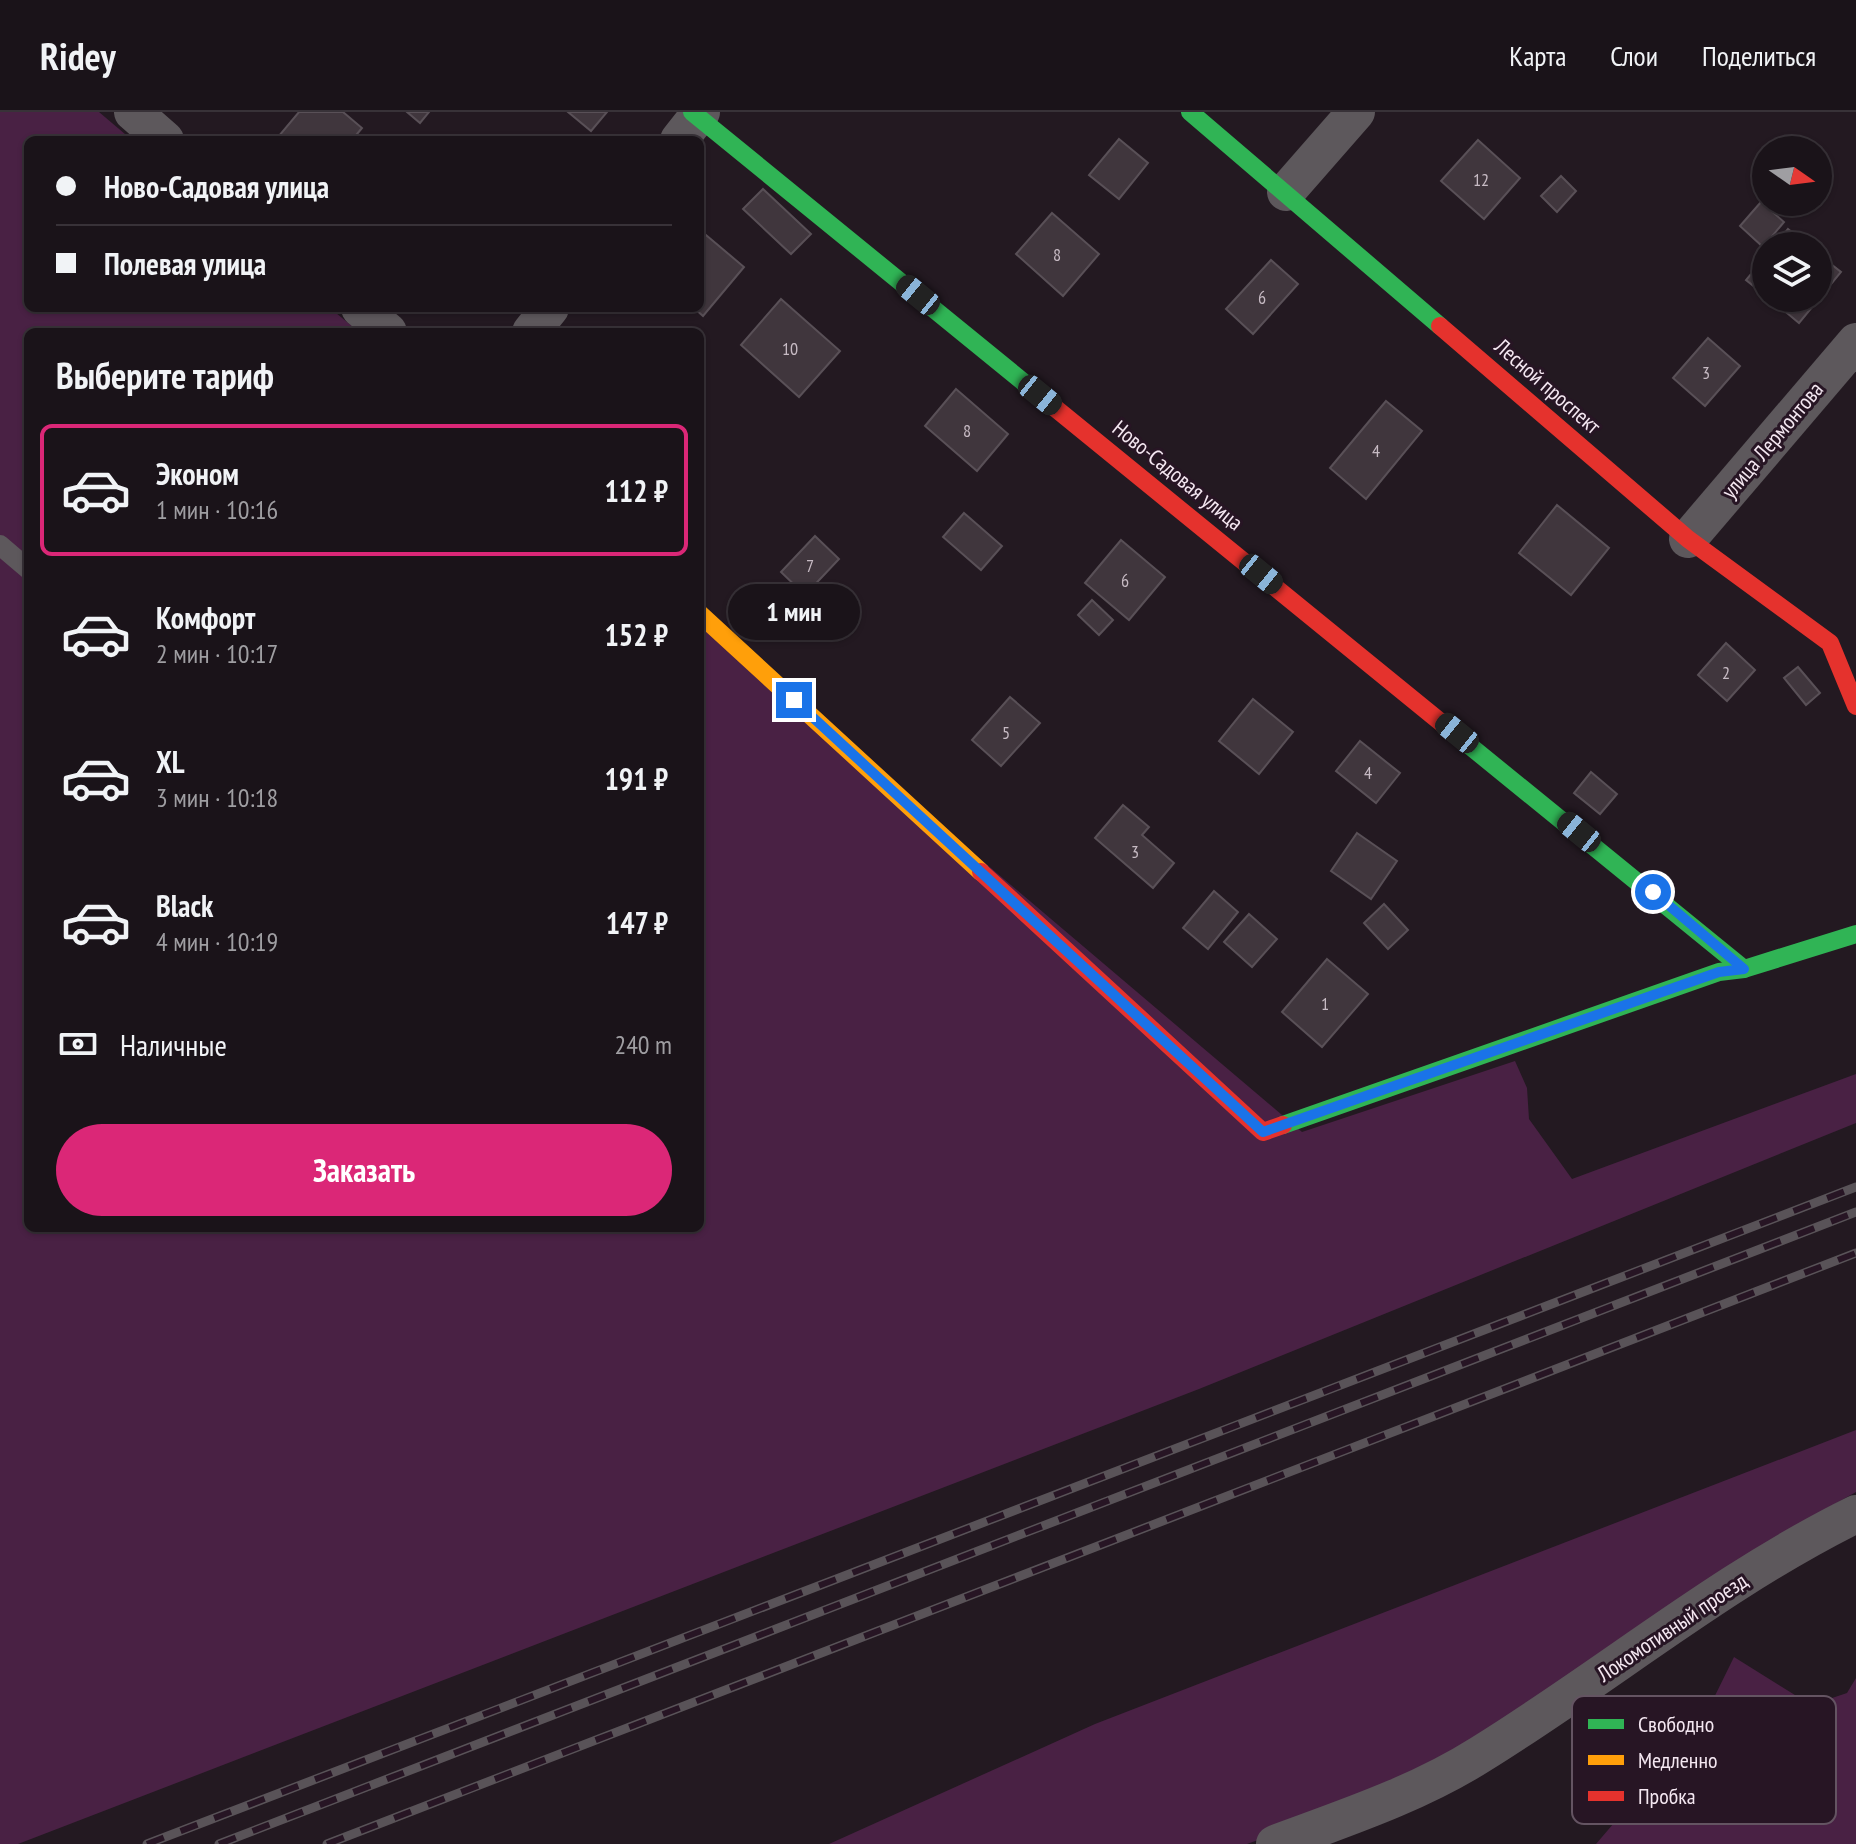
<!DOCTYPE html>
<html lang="ru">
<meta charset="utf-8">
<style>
:root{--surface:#1a1319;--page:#272026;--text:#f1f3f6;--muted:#9f9ea2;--line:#383238;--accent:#db2777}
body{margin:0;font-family:"PT Sans Narrow",sans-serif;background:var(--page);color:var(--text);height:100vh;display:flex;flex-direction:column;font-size:30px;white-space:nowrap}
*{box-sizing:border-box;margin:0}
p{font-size:26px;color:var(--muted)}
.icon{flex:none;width:44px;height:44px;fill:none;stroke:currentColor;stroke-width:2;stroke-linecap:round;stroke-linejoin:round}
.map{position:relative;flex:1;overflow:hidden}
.sheet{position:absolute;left:24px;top:216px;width:680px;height:904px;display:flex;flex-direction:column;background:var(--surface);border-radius:12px;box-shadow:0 2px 6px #0004,0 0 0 2px var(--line)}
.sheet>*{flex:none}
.top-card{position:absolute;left:24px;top:24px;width:680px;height:176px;border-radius:12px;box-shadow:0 2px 6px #0004,0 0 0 2px var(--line);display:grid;align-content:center;height:176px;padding:0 32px;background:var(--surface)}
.needle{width:52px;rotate:104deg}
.fabs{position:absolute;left:1752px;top:24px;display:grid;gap:16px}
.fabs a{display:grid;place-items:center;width:80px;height:80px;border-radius:50%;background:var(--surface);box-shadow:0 2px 6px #0004,0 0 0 2px var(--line);font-size:40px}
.end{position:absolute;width:36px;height:36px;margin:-18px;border:10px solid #1a73e8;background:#fff;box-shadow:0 0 0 4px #fff}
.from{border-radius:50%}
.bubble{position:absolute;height:56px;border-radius:28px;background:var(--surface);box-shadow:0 2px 6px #0004,0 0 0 2px var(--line);font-size:26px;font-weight:600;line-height:56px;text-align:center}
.car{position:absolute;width:24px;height:48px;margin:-24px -12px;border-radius:10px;box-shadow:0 0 6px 2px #0007;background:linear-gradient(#222 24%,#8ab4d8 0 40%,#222 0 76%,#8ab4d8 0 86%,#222 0)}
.top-card b{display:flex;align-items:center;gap:28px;height:76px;font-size:30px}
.top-card b+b{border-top:2px solid var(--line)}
.top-card i{width:20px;height:20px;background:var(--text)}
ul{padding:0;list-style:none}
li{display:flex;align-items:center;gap:24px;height:132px;margin:0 16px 12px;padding:0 16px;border:4px solid transparent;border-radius:12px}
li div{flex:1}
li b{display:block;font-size:30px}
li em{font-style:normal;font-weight:600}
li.on{border-color:var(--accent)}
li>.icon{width:72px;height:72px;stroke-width:1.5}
h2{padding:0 32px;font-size:36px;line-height:96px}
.pay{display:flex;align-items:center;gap:20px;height:88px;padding:0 32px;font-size:30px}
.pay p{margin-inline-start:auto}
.action{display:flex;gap:16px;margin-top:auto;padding:16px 32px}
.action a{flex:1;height:92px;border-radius:48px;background:var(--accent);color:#fff;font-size:32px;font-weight:600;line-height:92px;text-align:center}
header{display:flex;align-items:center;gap:48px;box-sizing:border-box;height:112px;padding:0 40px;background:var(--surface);border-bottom:2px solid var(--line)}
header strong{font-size:38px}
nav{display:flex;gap:44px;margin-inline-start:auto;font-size:28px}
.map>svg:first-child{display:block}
.green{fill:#492144}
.building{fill:#40363d;stroke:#595057;stroke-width:2}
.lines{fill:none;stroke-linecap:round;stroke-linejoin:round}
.lane{stroke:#5d585c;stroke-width:20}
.street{stroke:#5d585c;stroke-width:38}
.fast{stroke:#30b455;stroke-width:18}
.slow{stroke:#ff9f0a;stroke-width:18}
.jam{stroke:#e5322d;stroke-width:18}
.rail-casing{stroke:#595358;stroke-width:9}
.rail{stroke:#271524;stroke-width:6;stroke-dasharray:18;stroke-linecap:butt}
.route{stroke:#1a73e8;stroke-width:10}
.labels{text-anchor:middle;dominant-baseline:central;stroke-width:6;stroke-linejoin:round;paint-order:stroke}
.number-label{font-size:18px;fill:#c7bbc4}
.street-label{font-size:22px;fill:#f4e7f1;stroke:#271524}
.key{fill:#271524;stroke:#645462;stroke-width:2}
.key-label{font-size:22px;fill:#f4e7f1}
</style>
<header>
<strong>Ridey</strong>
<nav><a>Карта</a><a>Слои</a><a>Поделиться</a></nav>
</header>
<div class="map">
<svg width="1856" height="1732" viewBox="0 0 1856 1732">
<rect width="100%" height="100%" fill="#231921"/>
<g class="green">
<polygon points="0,0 99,0 132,28 28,28 28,196 330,196 359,220 28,220 28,1116 700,1116 700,509 1302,1020 1515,949 1527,976 1529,1007 1572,1067 1856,962 1856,1011 1199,1277 18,1732 0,1732"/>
<polygon points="1856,1318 1856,1380 1766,1431 1546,1583 1368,1689 1247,1732 829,1732 1095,1612"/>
<polygon points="1734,1545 1811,1593 1847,1581 1856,1566 1856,1732 1596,1732 1704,1606"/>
</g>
<g class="building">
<polygon points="299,0 343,0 362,16 352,28 282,28 278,25"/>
<polygon points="407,0 429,0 420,11"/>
<polygon points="568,0 607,0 591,19"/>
<polygon points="1119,27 1148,51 1119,87 1089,63"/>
<polygon points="1478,28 1520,66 1484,107 1441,69"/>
<polygon points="1561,64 1576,79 1557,100 1541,84"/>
<polygon points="763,77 811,122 791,142 743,97"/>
<polygon points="1761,90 1784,110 1763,135 1740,114"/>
<polygon points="1052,101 1099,142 1063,184 1016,142"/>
<polygon points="1788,117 1809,134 1774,134"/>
<polygon points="700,118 744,155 703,204 694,196 700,196"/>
<polygon points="1818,142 1841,160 1799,211 1769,186 1818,186"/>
<polygon points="1766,144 1766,184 1746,168"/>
<polygon points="1271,148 1298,172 1253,222 1226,197"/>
<polygon points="781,187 840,239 799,285 741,233"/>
<polygon points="1708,226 1740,254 1705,294 1673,266"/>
<polygon points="956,277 1008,322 977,359 925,314"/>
<polygon points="1386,289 1422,319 1366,387 1330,356"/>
<polygon points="1557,393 1609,436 1571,483 1519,441"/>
<polygon points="964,401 1002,434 981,458 943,425"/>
<polygon points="815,424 839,447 805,483 781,460"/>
<polygon points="1121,428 1165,465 1129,508 1085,471"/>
<polygon points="1092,488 1113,508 1099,523 1078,503"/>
<polygon points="1726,531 1755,558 1727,589 1698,563"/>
<polygon points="1798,555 1820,581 1806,593 1784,566"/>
<polygon points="1010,585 1040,611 1001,654 972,628"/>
<polygon points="1253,587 1293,620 1259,662 1219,629"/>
<polygon points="1360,629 1400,661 1376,691 1336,659"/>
<polygon points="1591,660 1617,682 1600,702 1574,681"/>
<polygon points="1123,693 1149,715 1142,723 1174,751 1153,776 1095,726"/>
<polygon points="1357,721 1397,749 1371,787 1331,759"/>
<polygon points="1214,779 1238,800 1208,837 1183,816"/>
<polygon points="1384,792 1408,818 1388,837 1364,811"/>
<polygon points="1249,802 1277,827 1252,855 1224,830"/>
<polygon points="1327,847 1368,882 1322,935 1282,900"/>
</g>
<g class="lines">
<polyline class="lane" points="0,433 28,457"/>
<g class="street">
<polyline points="133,0 165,28"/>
<polyline points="679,28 701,0"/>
<polyline points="1286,80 1356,0"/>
<polyline points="360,196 388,220"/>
<polyline points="531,220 550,196"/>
<polyline points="1688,427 1856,230"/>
<path d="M1275,1732C1345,1706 1418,1682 1481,1642C1607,1564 1722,1468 1856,1402"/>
</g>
<g class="fast">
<polyline points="692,0 1049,291"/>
<polyline points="1190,0 1440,214"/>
<polyline points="1454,621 1744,857"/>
<polyline points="1283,1013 1719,860 1744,857 1856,822"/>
</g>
<polyline class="slow" points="700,502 981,760"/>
<g class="jam">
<polyline points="1440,214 1688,427 1830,531 1856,594"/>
<polyline points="1049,291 1454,621"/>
<polyline points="981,760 1263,1020 1283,1013"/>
</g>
<g class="rail-casing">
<g id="rail">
<polyline points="147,1732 1856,1075"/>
<polyline points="219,1732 1856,1100"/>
<polyline points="327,1732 1856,1141"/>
</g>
</g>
<use href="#rail" class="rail"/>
</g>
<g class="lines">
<polyline class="route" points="794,588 1263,1020 1719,860 1744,857 1653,780"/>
</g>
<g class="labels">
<g class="number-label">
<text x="1481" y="67">12</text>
<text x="1057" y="142">8</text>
<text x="1262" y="185">6</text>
<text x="790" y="236">10</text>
<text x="1706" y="260">3</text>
<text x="967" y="318">8</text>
<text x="1376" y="338">4</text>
<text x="810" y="453">7</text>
<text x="1125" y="468">6</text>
<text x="1726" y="560">2</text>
<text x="1006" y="620">5</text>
<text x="1368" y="660">4</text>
<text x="1135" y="739">3</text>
<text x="1325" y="891">1</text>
</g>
<g class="street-label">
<text transform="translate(1548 274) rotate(41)">Лесной проспект</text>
<text transform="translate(1772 328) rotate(-50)">улица Лермонтова</text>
<text transform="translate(1178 363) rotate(39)">Ново-Садовая улица</text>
<text transform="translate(1672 1515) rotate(-34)">Локомотивный проезд</text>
</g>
</g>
<rect x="1572" y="1584" width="264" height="128" rx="12" class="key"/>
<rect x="1588" y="1607" width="36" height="10" fill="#30b455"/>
<rect x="1588" y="1643" width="36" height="10" fill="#ff9f0a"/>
<rect x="1588" y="1679" width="36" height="10" fill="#e5322d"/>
<g class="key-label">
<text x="1638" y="1620">Свободно</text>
<text x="1638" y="1656">Медленно</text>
<text x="1638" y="1692">Пробка</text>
</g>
</svg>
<div class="fabs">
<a><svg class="needle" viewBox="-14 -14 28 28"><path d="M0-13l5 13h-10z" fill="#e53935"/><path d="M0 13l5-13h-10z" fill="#9f9ea2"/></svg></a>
<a><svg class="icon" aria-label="layers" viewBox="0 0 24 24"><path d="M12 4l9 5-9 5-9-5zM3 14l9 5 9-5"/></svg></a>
</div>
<i class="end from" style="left:1653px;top:780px"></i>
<i class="end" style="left:794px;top:588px"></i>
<div class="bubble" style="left:728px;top:472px;width:132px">1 мин</div>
<i class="car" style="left:918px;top:183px;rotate:309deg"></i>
<i class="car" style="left:1040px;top:283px;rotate:129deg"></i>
<i class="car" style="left:1261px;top:462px;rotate:129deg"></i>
<i class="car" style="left:1457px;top:621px;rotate:309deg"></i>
<i class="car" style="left:1579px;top:720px;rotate:309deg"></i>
<div class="top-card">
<b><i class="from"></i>Ново-Садовая улица</b>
<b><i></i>Полевая улица</b>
</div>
<section class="sheet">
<h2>Выберите тариф</h2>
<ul>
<li class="on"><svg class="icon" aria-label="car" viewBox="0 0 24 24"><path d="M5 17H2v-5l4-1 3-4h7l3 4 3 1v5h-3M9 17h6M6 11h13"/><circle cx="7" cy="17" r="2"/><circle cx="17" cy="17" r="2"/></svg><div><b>Эконом</b><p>1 мин · 10:16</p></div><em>112 ₽</em></li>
<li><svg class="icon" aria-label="car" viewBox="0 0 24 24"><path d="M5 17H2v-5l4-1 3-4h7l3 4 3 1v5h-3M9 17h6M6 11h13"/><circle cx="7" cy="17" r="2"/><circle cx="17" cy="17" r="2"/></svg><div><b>Комфорт</b><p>2 мин · 10:17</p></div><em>152 ₽</em></li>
<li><svg class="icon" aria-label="car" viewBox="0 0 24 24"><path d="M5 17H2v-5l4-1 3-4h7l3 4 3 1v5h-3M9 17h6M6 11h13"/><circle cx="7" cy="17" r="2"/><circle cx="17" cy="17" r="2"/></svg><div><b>XL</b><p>3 мин · 10:18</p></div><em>191 ₽</em></li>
<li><svg class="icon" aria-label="car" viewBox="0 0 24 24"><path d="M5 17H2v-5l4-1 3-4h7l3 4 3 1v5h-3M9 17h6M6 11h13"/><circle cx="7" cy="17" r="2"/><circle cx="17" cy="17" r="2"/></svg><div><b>Black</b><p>4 мин · 10:19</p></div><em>147 ₽</em></li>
</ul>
<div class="pay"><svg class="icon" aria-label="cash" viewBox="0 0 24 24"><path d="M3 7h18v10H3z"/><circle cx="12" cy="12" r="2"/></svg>Наличные<p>240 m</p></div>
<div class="action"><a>Заказать</a></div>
</section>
</div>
